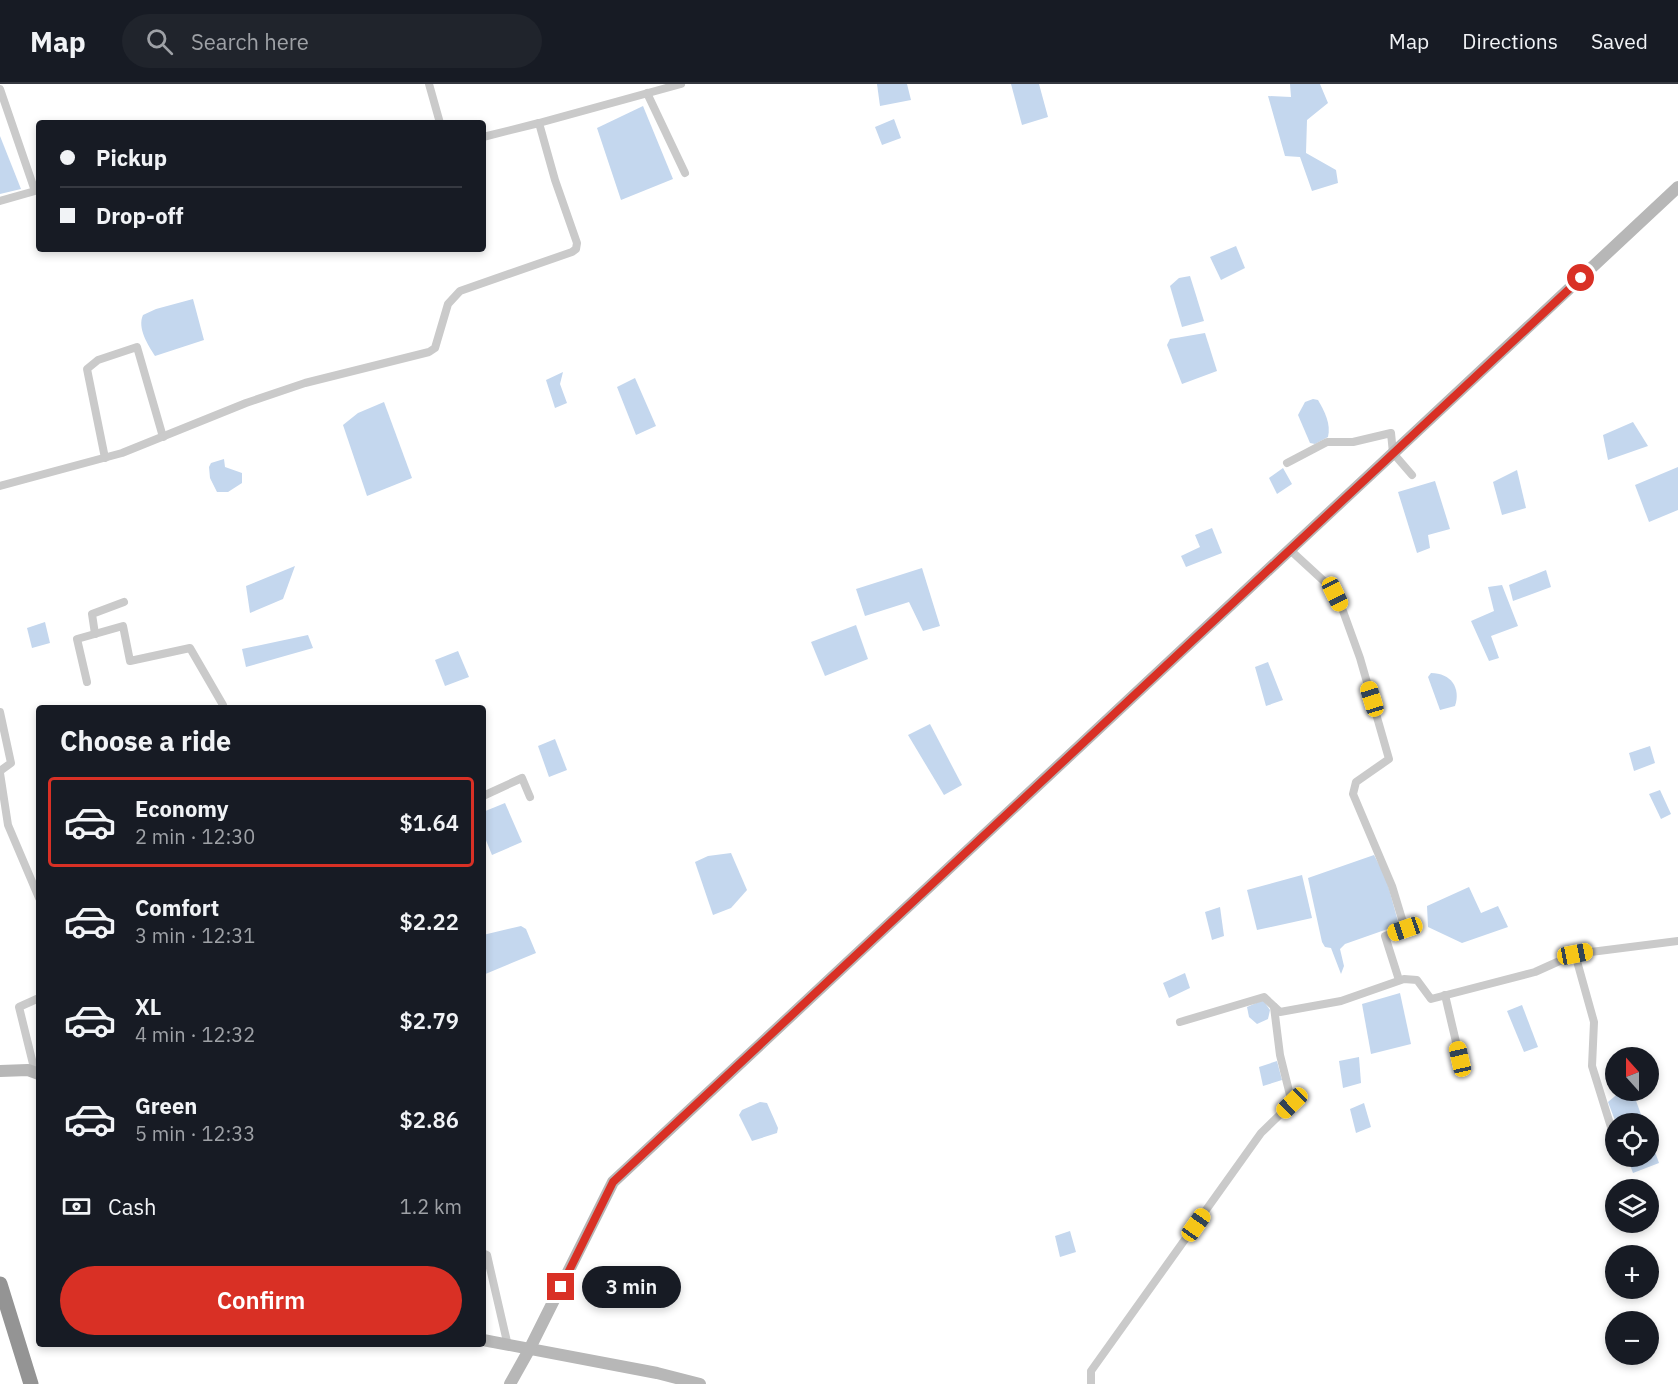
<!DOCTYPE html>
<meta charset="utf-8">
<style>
:root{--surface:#171b24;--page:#20242c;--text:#f1f3f6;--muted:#9ea1a6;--line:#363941;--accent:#d93025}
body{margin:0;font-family:"IBM Plex Sans",sans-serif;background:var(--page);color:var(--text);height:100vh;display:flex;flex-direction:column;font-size:22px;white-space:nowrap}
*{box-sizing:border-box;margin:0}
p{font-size:20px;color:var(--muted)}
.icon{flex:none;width:33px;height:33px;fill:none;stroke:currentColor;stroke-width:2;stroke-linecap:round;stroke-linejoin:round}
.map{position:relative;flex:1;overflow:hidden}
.panel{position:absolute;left:36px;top:621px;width:450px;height:642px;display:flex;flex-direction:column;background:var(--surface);border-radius:6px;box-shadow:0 3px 9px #0003}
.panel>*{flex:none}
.guide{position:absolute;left:36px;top:36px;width:450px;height:132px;border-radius:6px;box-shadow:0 3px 9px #0003;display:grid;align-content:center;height:132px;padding:0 24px;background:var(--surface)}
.needle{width:39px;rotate:339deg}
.fabs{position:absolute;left:1605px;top:963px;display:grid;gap:12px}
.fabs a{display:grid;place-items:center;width:54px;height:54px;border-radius:50%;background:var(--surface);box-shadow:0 3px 9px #0003;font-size:30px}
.end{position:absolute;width:27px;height:27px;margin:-14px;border:8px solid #d93025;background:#fff;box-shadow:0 0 0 3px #fff}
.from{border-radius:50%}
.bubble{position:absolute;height:42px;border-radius:21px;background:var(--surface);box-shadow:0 3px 9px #0003;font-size:20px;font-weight:600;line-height:42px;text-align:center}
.car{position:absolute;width:18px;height:36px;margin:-18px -9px;border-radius:8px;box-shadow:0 0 4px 2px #0007;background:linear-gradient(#f5c518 24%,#345 0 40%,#f5c518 0 76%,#345 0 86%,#f5c518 0)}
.guide b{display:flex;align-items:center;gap:21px;height:57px;font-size:22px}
.guide b+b{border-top:2px solid var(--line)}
.guide i{width:15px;height:15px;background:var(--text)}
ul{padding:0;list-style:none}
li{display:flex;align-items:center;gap:18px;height:90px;margin:0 12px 9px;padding:0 12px;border:3px solid transparent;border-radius:6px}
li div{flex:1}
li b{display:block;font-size:22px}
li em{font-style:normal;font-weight:600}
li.on{border-color:var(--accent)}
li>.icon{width:54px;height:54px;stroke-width:1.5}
h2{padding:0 24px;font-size:27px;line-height:72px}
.pay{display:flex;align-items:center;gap:15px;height:66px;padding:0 24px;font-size:22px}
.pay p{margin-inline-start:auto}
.button{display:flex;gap:12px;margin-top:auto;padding:12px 24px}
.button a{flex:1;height:69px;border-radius:36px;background:var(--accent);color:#fff;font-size:24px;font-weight:600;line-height:69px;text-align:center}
header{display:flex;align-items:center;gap:36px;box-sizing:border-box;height:84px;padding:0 30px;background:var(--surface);border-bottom:2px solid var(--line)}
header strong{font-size:28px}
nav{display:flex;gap:33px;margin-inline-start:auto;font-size:21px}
.search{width:420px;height:54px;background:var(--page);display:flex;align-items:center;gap:15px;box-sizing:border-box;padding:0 21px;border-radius:33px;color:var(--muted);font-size:22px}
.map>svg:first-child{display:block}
.water{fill:#c4d7ee}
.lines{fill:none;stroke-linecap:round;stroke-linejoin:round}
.street{stroke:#cacaca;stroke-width:8}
.secondary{stroke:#b7b7b7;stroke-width:12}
.highway{stroke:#949494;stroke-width:15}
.route{stroke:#d93025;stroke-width:8}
</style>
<header>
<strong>Map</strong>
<div class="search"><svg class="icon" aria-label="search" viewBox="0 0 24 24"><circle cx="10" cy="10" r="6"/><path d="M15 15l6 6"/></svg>Search here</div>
<nav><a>Map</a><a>Directions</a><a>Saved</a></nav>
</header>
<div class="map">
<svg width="1678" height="1300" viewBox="0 0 1678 1300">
<rect width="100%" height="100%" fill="#fff"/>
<g class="water">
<polygon points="877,0 907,0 911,16 880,22"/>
<polygon points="1011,0 1039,0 1048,33 1022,41"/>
<polygon points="1290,0 1320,0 1328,19 1307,36 1306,69 1336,86 1338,99 1312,107 1300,73 1285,72 1268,12 1291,13"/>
<polygon points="643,22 673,95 621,116 597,44"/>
<polygon points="894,35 901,54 882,61 875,43"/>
<polygon points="0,52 21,105 0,110"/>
<polygon points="1236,162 1245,184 1221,196 1210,173"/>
<polygon points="1190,192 1204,237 1182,243 1170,202 1179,194"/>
<path d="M193,215L204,256L155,272C148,261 137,244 143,231L156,225Z"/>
<polygon points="1205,249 1217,287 1182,300 1167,261 1170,255"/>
<polygon points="563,288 560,300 567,319 555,324 546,296"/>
<polygon points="635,294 656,342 636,351 617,303"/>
<path d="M1313,315L1318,316C1325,328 1331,340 1328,353L1315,360L1310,359L1298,331L1305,318Z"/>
<polygon points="384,318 412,394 367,412 343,341 358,329"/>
<polygon points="1633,338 1648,362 1608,376 1603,351"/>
<polygon points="224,375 225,383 242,389 242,399 228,408 217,408 210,394 209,383 211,379"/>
<polygon points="1678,383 1678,426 1649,438 1635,401"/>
<polygon points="1283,384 1292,400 1277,410 1269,394"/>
<polygon points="1517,386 1526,424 1502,431 1493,398"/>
<polygon points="1435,397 1450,445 1428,451 1430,464 1417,469 1398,408"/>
<polygon points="1212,444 1222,469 1186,483 1181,472 1200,463 1195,451"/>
<polygon points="295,482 283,515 250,529 246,502"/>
<polygon points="922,484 940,542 923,547 909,518 865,532 856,505"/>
<polygon points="1546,486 1551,503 1513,517 1509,501"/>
<polygon points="1502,501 1518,542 1491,552 1499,574 1489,577 1471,537 1494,527 1488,503"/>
<polygon points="45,538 50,559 32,564 27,544"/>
<polygon points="856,541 868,575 825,592 811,558"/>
<polygon points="308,551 313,564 246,583 242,565"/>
<polygon points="458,567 469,593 445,602 435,576"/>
<polygon points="1268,578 1283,616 1266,622 1255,583"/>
<path d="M1431,589C1451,589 1461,604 1455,622L1440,626L1428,593Z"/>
<polygon points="930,640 962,701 944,711 908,651"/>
<polygon points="555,655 567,686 549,693 538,662"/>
<polygon points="1650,662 1655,679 1634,687 1629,669"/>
<polygon points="1660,706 1671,730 1661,735 1649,710"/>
<polygon points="505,719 522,758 492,771 483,749 483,728"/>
<polygon points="731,769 747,806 731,824 713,831 695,778 708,772"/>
<polygon points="1374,771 1386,794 1399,841 1345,860 1340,865 1344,882 1341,890 1331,864 1325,863 1322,858 1308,794"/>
<polygon points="1302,791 1312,834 1257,846 1247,806"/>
<polygon points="1469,803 1481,829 1498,822 1508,843 1462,859 1428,843 1427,822"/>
<polygon points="1220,823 1224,852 1212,856 1205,828"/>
<polygon points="521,842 526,845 536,869 483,891 483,851"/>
<polygon points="1185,889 1190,904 1169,914 1163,899"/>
<polygon points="1400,909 1411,960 1371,970 1362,920"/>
<polygon points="1263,916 1270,926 1268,935 1257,940 1249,933 1247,923"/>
<polygon points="1522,921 1538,963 1524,968 1507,927"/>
<polygon points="1359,973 1361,999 1343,1004 1339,977"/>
<polygon points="1277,977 1282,996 1263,1002 1259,983"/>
<polygon points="1621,1007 1634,1011 1644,1039 1616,1039 1608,1018"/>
<polygon points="760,1018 767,1019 778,1044 777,1049 752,1057 739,1031 742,1026"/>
<polygon points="1364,1019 1371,1043 1356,1049 1350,1025"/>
<polygon points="1649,1051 1659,1079 1633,1089 1627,1073 1648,1072"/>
<polygon points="1070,1147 1076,1168 1060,1173 1055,1152"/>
</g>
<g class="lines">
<g class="street">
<polyline points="429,0 440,39"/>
<polyline points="0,5 35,107 0,117"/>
<polyline points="647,9 685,89"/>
<polyline points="539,39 681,0"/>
<polyline points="105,374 87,285 98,276 137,263 163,353"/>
<polyline points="1287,379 1327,358 1353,358 1391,349 1393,369 1412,391"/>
<polyline points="0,402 122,369 246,319 305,299 429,268 435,264 448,220 460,207 572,168 576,165 577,159 555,96 539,39 483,53"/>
<polyline points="1289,465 1326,499 1343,527 1360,574 1389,675 1356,698 1353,710 1392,802 1405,845 1385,852 1399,896"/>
<polyline points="95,550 92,530 124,518"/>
<polyline points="87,598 77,555 123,542 130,577 190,564 223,621"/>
<polyline points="0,628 11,679 0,687"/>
<polyline points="0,689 8,741 39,814"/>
<polyline points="483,712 522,694 530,713"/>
<polyline points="1445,911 1460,975"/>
<polyline points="1180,938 1264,913 1280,928 1341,917 1404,895 1417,896 1431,915 1535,888 1575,870"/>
<polyline points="35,988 19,923 39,914"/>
<polyline points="1615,1056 1592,982 1594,938 1575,870 1678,857"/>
<polyline points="483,1169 487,1171 508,1262"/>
<polyline points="1091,1300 1091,1287 1261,1049 1292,1019 1280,971 1274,923"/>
</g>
<g class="secondary">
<polyline points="0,987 28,986 39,990"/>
<polyline points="483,1256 657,1289 700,1300"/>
<polyline points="510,1300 529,1266 613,1098 1678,103"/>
</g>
<polyline class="highway" points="0,1200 31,1300"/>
</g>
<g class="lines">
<polyline class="route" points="561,1203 613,1098 1581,194"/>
</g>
</svg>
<div class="fabs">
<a><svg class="needle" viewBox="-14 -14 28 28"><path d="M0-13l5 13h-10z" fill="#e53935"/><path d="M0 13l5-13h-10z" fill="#9ea1a6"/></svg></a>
<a><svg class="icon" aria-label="locate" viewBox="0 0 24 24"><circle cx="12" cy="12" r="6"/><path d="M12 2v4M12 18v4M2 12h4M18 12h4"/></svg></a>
<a><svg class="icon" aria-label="layers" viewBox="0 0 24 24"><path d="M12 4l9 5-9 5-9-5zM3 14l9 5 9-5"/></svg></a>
<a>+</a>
<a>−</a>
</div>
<i class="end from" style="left:1581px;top:194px"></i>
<i class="end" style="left:561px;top:1203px"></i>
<div class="bubble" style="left:582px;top:1182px;width:99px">3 min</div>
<i class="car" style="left:1335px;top:510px;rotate:154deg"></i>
<i class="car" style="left:1372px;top:615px;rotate:343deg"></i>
<i class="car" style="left:1405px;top:845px;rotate:251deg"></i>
<i class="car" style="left:1575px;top:870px;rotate:79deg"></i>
<i class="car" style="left:1460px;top:975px;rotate:347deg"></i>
<i class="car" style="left:1292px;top:1019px;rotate:226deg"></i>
<i class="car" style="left:1196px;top:1141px;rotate:35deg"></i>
<div class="guide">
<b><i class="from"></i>Pickup</b>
<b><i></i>Drop-off</b>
</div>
<section class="panel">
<h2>Choose a ride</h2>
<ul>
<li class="on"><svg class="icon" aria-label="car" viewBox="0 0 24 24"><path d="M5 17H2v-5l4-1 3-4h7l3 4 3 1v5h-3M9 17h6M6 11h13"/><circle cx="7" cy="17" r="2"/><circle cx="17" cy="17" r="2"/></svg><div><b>Economy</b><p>2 min · 12:30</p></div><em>$1.64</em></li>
<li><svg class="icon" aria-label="car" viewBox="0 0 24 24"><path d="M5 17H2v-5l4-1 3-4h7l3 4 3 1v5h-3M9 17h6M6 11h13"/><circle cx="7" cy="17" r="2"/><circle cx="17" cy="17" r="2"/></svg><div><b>Comfort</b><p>3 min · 12:31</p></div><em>$2.22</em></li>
<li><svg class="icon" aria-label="car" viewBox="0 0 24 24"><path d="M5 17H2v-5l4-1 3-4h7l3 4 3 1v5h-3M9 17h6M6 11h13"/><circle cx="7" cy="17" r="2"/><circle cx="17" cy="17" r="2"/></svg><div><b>XL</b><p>4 min · 12:32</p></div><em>$2.79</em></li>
<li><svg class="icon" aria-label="car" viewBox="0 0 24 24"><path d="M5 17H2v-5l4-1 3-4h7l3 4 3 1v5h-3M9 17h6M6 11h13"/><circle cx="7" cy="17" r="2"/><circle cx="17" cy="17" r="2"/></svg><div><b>Green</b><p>5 min · 12:33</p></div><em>$2.86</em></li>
</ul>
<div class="pay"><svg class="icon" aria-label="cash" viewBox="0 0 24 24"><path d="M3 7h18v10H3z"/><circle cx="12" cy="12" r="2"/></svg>Cash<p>1.2 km</p></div>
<div class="button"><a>Confirm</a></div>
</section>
</div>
